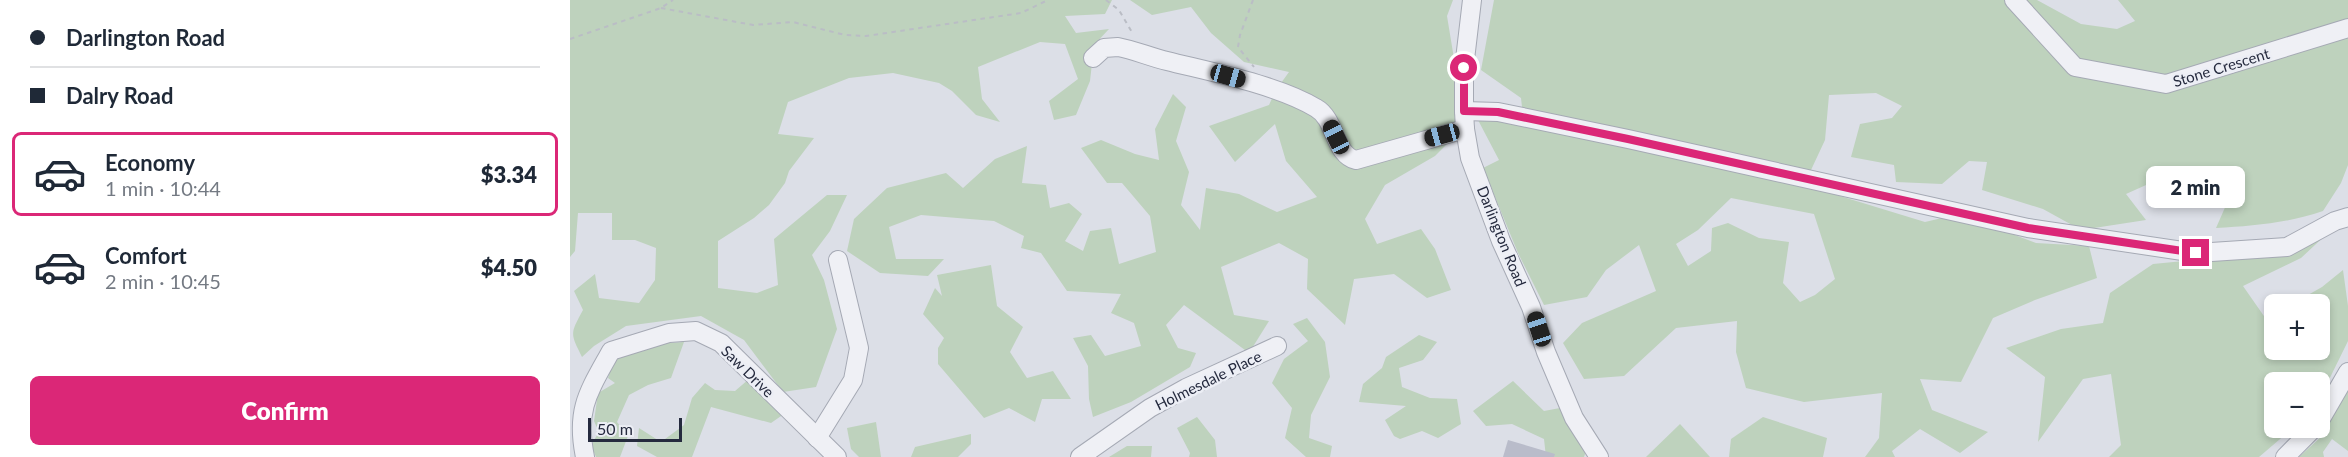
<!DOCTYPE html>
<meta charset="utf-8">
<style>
:root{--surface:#fff;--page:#f2f2f3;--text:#1f2937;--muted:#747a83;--line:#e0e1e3;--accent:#db2777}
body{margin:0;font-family:Lato,sans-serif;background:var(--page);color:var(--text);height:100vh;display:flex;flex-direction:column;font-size:22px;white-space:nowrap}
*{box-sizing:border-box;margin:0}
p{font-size:20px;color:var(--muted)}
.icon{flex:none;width:33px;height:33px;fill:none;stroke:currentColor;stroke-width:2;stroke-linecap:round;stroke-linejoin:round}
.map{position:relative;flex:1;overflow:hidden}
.side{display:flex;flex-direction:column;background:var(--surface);width:570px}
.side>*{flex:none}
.top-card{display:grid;align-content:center;height:132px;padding:0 30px;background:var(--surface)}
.controls{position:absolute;left:1694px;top:294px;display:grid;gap:12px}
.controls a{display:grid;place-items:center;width:66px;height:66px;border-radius:9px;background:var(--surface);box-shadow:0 3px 9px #0003;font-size:30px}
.scale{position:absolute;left:18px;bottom:15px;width:94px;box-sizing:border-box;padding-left:6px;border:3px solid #252a3e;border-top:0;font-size:16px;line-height:21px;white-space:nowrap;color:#252a3e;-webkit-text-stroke:4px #eceef5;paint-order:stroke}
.end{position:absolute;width:27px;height:27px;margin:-14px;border:8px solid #db2777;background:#fff;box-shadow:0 0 0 3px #fff}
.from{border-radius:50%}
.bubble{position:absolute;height:42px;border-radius:9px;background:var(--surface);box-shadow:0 3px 9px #0003;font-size:20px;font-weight:800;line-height:42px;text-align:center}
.car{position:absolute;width:18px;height:36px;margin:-18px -9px;border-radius:8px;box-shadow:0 0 4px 2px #0007;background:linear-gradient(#222 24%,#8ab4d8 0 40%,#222 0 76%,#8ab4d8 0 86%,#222 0)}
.top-card b{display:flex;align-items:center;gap:21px;height:57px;font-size:22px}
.top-card b+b{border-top:2px solid var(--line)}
.top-card i{width:15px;height:15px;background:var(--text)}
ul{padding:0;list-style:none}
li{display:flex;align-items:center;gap:18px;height:84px;margin:0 12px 9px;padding:0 18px;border:3px solid transparent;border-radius:9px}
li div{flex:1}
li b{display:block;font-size:22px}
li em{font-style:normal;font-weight:800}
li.on{border-color:var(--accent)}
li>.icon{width:54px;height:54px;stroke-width:1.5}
.action{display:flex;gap:12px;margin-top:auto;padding:12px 30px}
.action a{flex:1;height:69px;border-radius:9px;background:var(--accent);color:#fff;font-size:24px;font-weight:800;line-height:69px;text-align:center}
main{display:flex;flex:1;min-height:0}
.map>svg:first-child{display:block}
.green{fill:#bed2bd;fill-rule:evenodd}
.building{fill:#b9bcca}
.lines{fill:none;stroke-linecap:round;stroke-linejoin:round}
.minor-casing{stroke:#a5a9b4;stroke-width:20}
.path{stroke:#babdc5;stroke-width:2;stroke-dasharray:4.5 4.5;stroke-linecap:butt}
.minor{stroke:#eff0f5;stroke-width:18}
.route{stroke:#db2777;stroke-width:8}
.labels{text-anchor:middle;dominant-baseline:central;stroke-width:5;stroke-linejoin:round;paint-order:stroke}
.street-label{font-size:15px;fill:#252a3e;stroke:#eceef5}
</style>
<main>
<section class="side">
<div class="top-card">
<b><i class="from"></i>Darlington Road</b>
<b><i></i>Dalry Road</b>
</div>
<ul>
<li class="on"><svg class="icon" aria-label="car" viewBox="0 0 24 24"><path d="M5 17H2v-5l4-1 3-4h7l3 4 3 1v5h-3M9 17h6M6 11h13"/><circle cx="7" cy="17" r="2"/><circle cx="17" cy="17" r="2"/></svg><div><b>Economy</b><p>1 min · 10:44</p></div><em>$3.34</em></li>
<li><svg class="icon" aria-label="car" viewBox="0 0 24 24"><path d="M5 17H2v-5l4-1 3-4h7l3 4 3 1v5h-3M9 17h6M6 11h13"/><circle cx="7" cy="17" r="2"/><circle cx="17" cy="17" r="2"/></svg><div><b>Comfort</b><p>2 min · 10:45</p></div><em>$4.50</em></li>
</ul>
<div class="action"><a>Confirm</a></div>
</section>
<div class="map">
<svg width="1778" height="457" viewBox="0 0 1778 457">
<rect width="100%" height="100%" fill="#dcdfe7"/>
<g class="green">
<path d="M0,0H542L535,14L495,16L506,33L539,29L524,45L520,81L506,115L484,120L479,101L508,79L495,44L470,42L408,67L412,99L430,122L406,115L382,91L369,83L323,73L279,78L218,102L208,134L244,138L219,171L215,183L199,205L184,218L148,241V288L187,293L208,285L204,239L257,195H277L260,231L242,255L254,280L267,329L246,387L213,392L174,340L131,316L56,326L24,346L12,357C0,333 0,334 13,310L4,291L25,274L29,298L69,303L85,280L86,248L65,240H42V213H8L5,251L0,257Z"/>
<polygon points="560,0 883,0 877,16 888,83 892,129 865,156 815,185 795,219 807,244 851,229 865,249 881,290 857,298 824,274 784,279 775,325 737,289 738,259 709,243 651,267 664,315 699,321 679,353 614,305 596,325 608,348 626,353 620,367 561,402 523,417 519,399 518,366 503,338 521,335 535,356 571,346 564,323 541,313 551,294 497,291 471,253 451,248 454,236 424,221 351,215 319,227 326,259 374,259 358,276 310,273 277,251 284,219 317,188 376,173 393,188 425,159 457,146 452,183 476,185 480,208 499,203 512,214 495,241 513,251 520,231 541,228 549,264 586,252 580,216 552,183 537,183 511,148 531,140 565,154 589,160 585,129 603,94 616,107 606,141 619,172 611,205 630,230 636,188 669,194 707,212 747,197 716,161 705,124 665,162 639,126 699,105 706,90 719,72 674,62 641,33 621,7 582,15"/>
<path d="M924,0H1467L1511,24L1547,29L1565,21L1548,0H1778V165L1771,183L1753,211C1718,223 1683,226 1646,228L1664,187L1614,168L1556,194L1576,220L1511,230L1473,209L1412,190L1417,162L1399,161L1372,184L1326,182L1324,165L1281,157L1290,124L1322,118L1332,106L1306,93L1259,95L1255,140L1234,185L1355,222L1389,214L1466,243L1519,246L1527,278L1465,300L1423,318L1391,382L1350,379L1362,410L1418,432L1390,453L1350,429L1322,451L1325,457H1295L1309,438L1312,393L1234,402L1176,388L1166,352L1167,321L1106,328L1054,376L1014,379L993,343L1012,323L1086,291L1069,245L1036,270L1017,297L974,305L948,253L913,168L929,160L908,120L953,116L951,98L911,70ZM1161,198L1244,214L1265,279L1245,295L1230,302L1213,283L1219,242L1189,238L1158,223L1142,228L1141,251L1118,266L1106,244L1128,230Z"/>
<polygon points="1760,231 1731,258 1673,286 1696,319 1704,315 1704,350 1749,350 1749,304 1722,304 1752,287 1773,270 1778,306 1778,341 1749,400 1749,382 1704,382 1704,428 1723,428 1689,457 1539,457 1551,445 1541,374 1513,379 1468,442 1475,377 1436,348 1491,329 1533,323 1540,293 1583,264 1655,257"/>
<polygon points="421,265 427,306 453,327 440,352 457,378 483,371 501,399 472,399 465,422 439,408 414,418 368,364 368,348 374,338 353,314 365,288 372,296 367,275"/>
<polygon points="737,318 755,342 760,377 741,415 739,438 762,446 760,457 736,457 715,438 722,408 702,383 714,359 738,341 723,324"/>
<polygon points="849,335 867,342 853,360 829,368 832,387 860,398 887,399 891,424 868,438 852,431 830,439 824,436 815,420 836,406 789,402 793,384 812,368 816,357"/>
<polygon points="114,342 101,378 78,385 59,395 47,422 58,436 50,457 26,457 21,445 29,432 24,421 28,393 45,383 38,378 48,346"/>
<polygon points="179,379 214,414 201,423 141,407 122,457 87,457 67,446 69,428 91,442 114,425 122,398 135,383 145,390 165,391"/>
<polygon points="943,381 974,411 990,408 1016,451 1014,457 976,457 974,439 942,424 916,426 903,411"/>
<polygon points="1778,383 1778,451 1762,439 1753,452 1754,457 1729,457 1752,436"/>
<polygon points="627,417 645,440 647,457 619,457 620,453 607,428"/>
<polygon points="1193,417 1257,438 1253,457 1159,457 1161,439"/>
<polygon points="306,422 311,457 289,457 281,449 277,428"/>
<polygon points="1110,424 1140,457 1076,457"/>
<polygon points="401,434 401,444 388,457 341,457 345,447"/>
<polygon points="557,446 582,446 581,457 539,457"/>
</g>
<polygon class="building" points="938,440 985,454 984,457 933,457"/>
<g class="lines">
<g class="minor-casing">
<g id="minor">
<polyline points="902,0 894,68 894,111 895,129 900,158 931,241 961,307 976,352 1004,418 1029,457"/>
<polyline points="1444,0 1505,67 1596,84 1778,28"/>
<path d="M523,58L534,48L548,47C564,50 580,57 597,61C641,72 708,85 746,108C766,119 764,155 786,160L895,129"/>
<polyline points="894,111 928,112 1058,139 1458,228 1626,253 1717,247 1765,221 1778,217"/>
<polyline points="1749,422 1778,372"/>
<polyline points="247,438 283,380 289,348 268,260"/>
<path d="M15,457C5,409 19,391 41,351L99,333L126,331L151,343L267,457"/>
<polyline points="510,457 580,408 616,388 707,346"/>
<polyline points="1715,457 1744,428"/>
</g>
</g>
<g class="path">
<polyline points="536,0 549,10 563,34"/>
<polyline points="683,0 670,35 668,47 684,67"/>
<polyline points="91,8 183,25 223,22 275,35 296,36 451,13 478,0"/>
<polyline points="0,39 91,8 103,0"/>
</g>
<use href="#minor" class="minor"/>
</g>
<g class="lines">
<polyline class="route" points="894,68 894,111 928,112 1058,139 1458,228 1626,253"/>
</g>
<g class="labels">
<g class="street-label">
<text transform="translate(1651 67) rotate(-17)">Stone Crescent</text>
<text transform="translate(932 236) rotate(68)">Darlington Road</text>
<text transform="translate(178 371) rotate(44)">Saw Drive</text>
<text transform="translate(638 380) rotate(-26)">Holmesdale Place</text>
</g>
</g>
</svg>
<div class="controls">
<a>+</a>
<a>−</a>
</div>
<div class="scale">50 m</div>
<i class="end from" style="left:894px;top:68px"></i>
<i class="end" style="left:1626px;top:253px"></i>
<div class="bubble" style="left:1576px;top:166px;width:99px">2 min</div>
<i class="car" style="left:658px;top:76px;rotate:106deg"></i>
<i class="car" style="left:872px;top:135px;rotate:255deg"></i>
<i class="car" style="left:766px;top:137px;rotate:334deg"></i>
<i class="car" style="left:969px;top:329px;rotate:342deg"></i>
</div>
</main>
